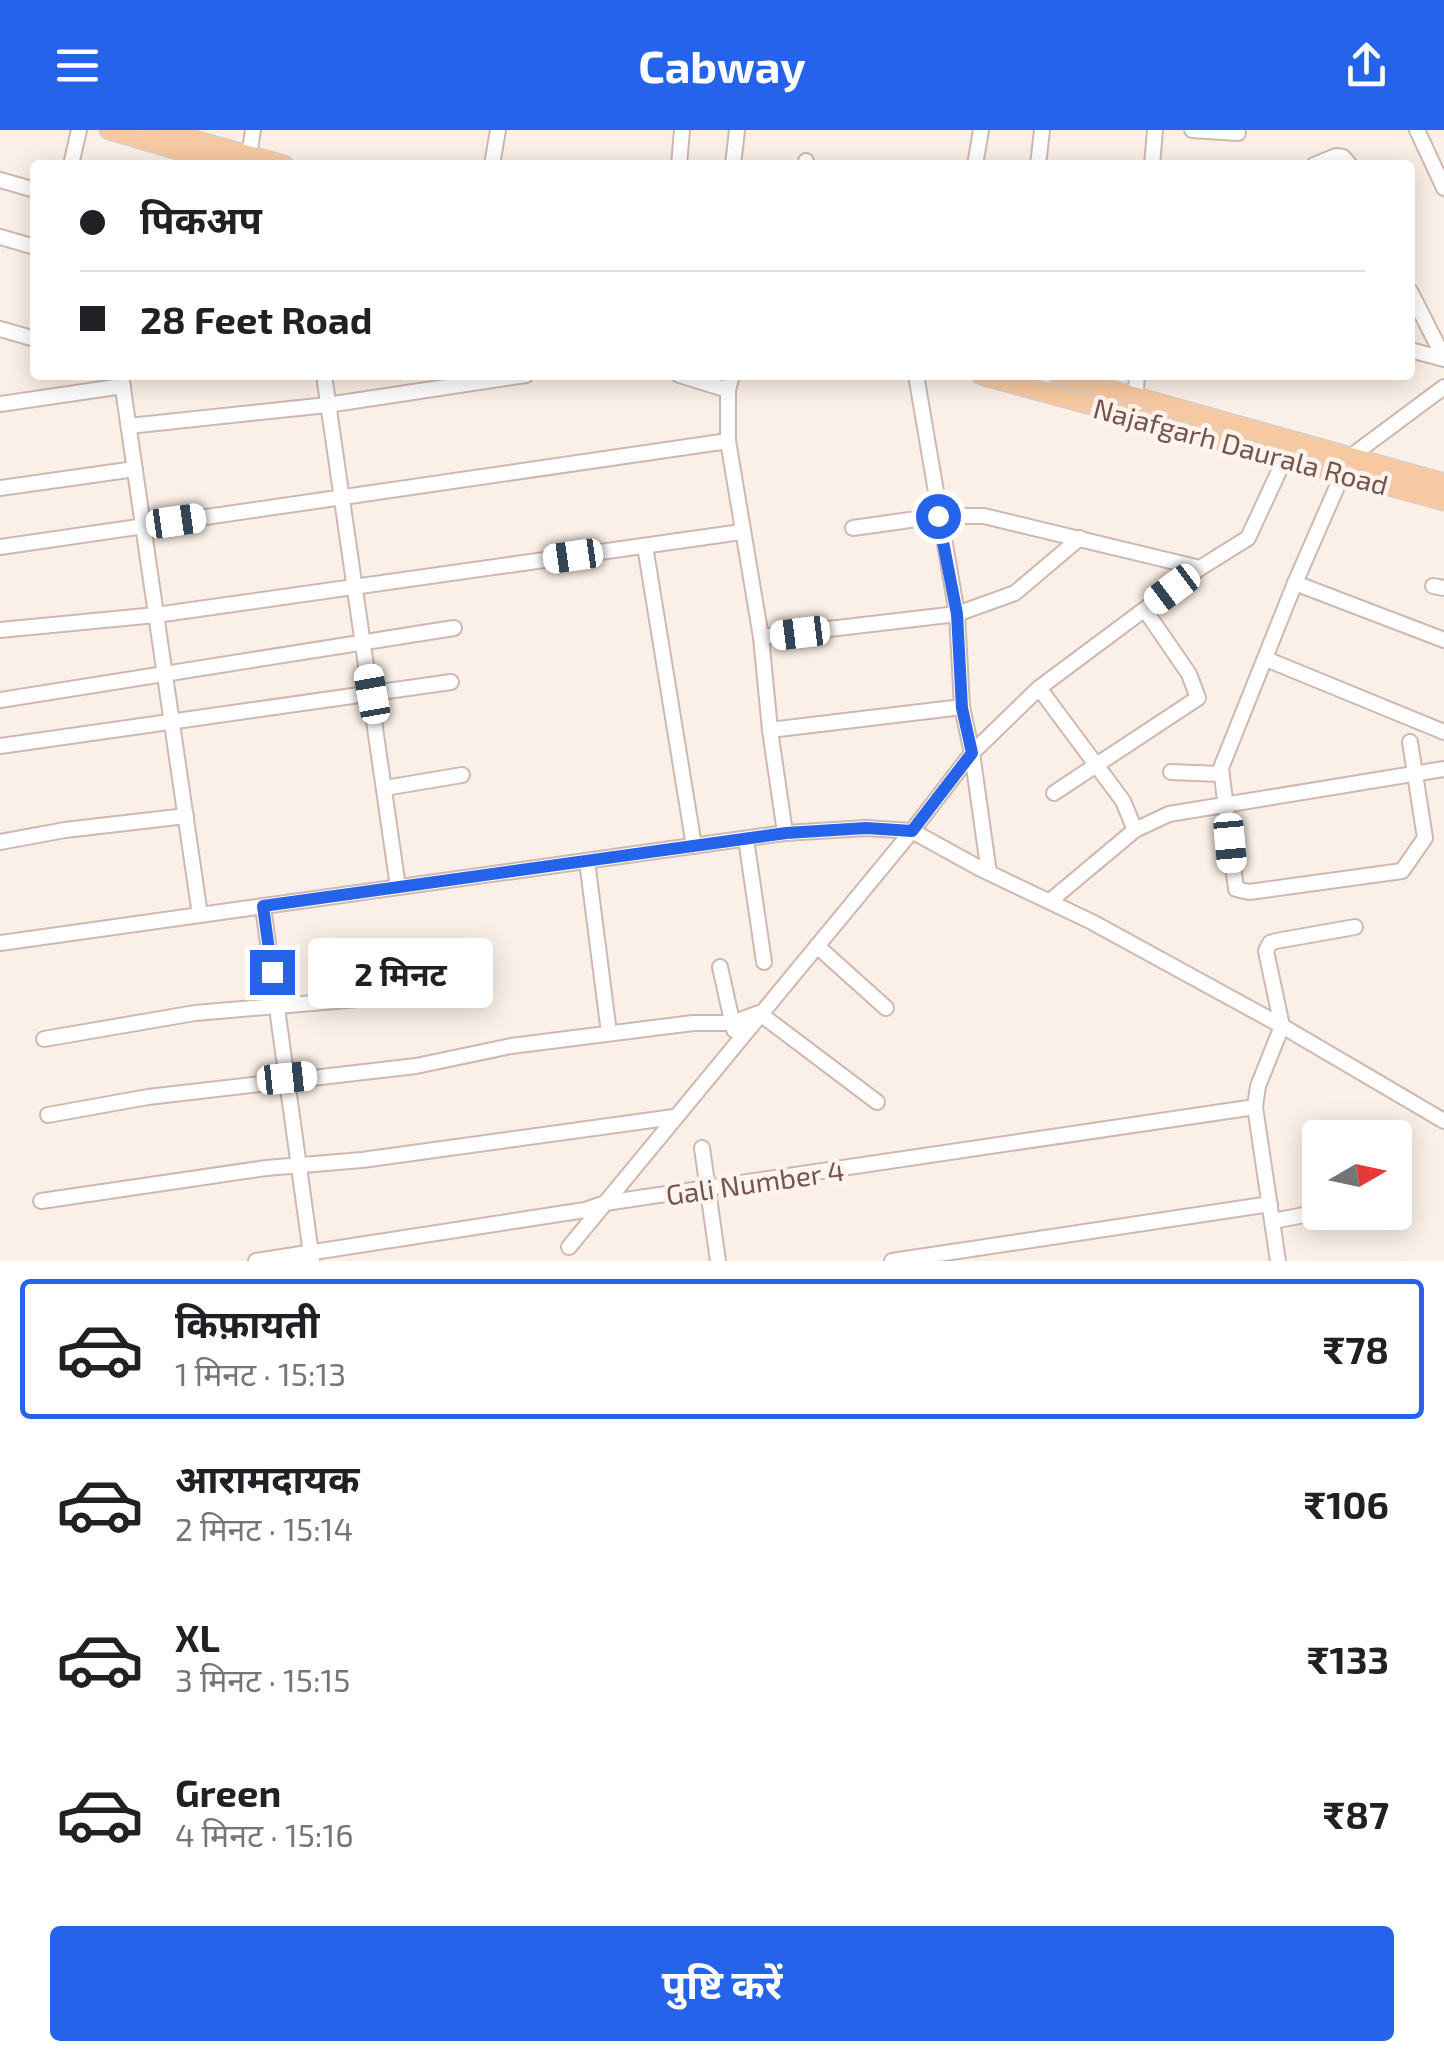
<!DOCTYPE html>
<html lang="hi">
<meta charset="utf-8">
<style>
:root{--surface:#fff;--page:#f6f6f6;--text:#202124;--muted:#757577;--line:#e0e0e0;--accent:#2563eb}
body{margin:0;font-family:"Exo 2","Noto Sans Devanagari",sans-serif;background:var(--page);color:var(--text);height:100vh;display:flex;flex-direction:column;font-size:38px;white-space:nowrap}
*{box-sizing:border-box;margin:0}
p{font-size:32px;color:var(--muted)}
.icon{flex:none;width:55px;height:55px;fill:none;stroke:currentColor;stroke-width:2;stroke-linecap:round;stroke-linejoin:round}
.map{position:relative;height:1131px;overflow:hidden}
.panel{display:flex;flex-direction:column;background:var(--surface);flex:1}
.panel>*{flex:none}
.guide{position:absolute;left:30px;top:30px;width:1385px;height:220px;border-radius:10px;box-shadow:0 5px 25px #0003;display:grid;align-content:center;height:220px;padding:0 50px;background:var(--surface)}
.needle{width:65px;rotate:81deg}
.tools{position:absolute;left:1302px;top:990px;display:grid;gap:20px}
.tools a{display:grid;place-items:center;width:110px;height:110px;border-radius:10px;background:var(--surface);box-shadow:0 5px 25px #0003;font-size:50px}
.end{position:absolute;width:45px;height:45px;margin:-22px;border:12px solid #2563eb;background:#fff;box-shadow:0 0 0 5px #fff}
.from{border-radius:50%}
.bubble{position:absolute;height:70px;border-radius:10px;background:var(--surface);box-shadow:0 5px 25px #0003;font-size:32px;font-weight:700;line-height:70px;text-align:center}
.car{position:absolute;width:30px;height:60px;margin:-30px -15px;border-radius:12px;box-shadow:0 0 8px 2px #0007;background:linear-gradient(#fff 24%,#345 0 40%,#fff 0 76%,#345 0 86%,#fff 0)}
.guide b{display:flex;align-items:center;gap:35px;height:95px;font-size:38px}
.guide b+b{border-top:2px solid var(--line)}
.guide i{width:25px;height:25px;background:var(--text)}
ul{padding:18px 0 0;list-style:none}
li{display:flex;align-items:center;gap:30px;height:140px;margin:0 20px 15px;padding:0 30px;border:5px solid transparent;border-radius:10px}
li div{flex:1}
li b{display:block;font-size:38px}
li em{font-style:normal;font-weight:700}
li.on{border-color:var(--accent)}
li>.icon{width:90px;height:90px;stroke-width:1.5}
.action{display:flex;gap:20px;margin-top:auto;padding:20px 50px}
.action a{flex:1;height:115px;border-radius:10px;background:var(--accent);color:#fff;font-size:40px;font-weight:700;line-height:115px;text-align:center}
header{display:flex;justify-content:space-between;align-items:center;height:130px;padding:0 50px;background:var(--accent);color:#fff;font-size:45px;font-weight:700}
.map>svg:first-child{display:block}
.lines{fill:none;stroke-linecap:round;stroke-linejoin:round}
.minor-casing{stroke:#cfb8b0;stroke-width:18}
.major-casing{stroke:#d8cfcd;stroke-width:21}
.minor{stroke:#fff;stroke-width:14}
.major{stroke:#f7c9a2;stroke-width:18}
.route{stroke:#2563eb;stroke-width:12}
.labels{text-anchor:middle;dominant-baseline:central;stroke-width:9;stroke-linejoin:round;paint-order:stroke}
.street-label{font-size:28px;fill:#74544c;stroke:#fef4ed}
</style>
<header><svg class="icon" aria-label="menu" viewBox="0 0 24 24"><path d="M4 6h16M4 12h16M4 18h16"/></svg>Cabway<svg class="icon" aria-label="share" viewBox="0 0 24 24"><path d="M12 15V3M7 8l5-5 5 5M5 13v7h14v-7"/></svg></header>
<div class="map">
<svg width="1444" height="1131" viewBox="0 0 1444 1131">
<rect width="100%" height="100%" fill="#fbf0e7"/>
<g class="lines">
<g class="minor-casing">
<g id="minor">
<polyline points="1192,0 1238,3"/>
<polyline points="1417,0 1444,58"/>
<polyline points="249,26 253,0"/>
<polyline points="71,35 79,0"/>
<polyline points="492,35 498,0"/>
<polyline points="679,35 682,0"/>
<polyline points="733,35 737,0"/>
<polyline points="805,35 806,31"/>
<polyline points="975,35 981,0"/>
<polyline points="1038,35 1042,0"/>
<polyline points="1152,35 1155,0"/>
<polyline points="1314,35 1336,26 1343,27 1350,35"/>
<polyline points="0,50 35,60"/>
<polyline points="0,107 35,117"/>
<polyline points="1410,161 1444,228"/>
<polyline points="0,199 35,209"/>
<polyline points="1410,220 1444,229"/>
<polyline points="121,245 200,785"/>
<polyline points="324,245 398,757"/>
<polyline points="679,245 728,260"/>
<polyline points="732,245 728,260 728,311 761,507 770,600 785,703"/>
<polyline points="916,245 957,484 962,577 972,623 989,743"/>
<polyline points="0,274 123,256"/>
<polyline points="1134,287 1137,245"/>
<polyline points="129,296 327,275 526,245"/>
<polyline points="0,358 135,339"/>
<polyline points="853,398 938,386 984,386 1200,438"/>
<polyline points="645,416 694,716"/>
<polyline points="0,417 728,311"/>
<polyline points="1295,453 1444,510"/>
<polyline points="1433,456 1444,458"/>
<polyline points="0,500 156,485 741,402"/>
<polyline points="761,507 957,484 1015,463 1080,408"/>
<polyline points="1266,529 1444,602"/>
<polyline points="1039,558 1123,671 1135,700"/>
<polyline points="0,570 454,498"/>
<polyline points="770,600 962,577"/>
<polyline points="1410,612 1425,708 1402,741 1249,762 1236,759 1221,638 1295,453 1350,327 1444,257"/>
<polyline points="0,616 451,552"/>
<polyline points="1171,642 1220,644"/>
<polyline points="385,658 462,645"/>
<polyline points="1054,663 1198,568 1189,544 1145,480"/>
<polyline points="746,709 764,832"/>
<polyline points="0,712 65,700 186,686"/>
<polyline points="587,731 609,903"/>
<polyline points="1050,771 1135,700 1169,684 1444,639"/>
<polyline points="263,777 312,1131"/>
<polyline points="0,813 785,703 866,698 912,701 981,739 1092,792 1282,896 1444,991"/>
<polyline points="817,816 886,878"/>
<polyline points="720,837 734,900"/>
<polyline points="44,909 195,883 395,866 438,855"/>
<polyline points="48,985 148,967 416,936 511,916 693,893 732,893 759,883 877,972"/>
<polyline points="702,1018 718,1131"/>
<polyline points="41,1071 266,1038 362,1030 674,987"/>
<polyline points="1273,1091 1320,1082"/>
<polyline points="569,1117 912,701 972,623 1039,558 1200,438 1248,408 1286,326"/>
<polyline points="256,1131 585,1080 605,1073 1255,977"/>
<polyline points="892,1131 1270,1074"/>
<polyline points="1278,1131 1255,977 1258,956 1282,896 1266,821 1270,813 1276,811 1355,797"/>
</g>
</g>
<g class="major-casing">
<g id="major">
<polyline points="109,0 229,35"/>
<polyline points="158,0 284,35"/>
<polyline points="981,245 1444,371"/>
<polyline points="1058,245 1444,353"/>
</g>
</g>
<use href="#minor" class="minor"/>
<use href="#major" class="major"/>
</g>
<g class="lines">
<polyline class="route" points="272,842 263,776 786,703 866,698 912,701 972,623 962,578 957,484 938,386"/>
</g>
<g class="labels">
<g class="street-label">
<text transform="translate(1241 316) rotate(15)">Najafgarh Daurala Road</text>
<text transform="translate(755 1052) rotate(-8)">Gali Number 4</text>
</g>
</g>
</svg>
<div class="tools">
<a><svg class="needle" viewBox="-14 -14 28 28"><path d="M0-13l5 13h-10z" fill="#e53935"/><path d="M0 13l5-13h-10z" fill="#757577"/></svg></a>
</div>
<i class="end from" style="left:938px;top:386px"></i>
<i class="end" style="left:272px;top:842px"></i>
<div class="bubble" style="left:308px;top:808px;width:185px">2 मिनट</div>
<i class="car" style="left:176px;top:391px;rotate:82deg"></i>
<i class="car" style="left:573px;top:426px;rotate:262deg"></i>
<i class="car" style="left:1172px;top:459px;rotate:233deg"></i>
<i class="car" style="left:800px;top:503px;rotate:263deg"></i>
<i class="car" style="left:372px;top:564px;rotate:350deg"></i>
<i class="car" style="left:1230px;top:713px;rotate:175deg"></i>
<i class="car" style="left:287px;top:948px;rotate:84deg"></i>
<div class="guide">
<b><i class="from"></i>पिकअप</b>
<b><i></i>28 Feet Road</b>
</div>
</div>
<section class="panel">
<ul>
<li class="on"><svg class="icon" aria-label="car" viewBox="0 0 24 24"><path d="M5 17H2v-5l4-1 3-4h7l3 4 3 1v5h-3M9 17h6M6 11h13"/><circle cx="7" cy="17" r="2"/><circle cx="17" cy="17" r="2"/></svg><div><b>किफ़ायती</b><p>1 मिनट · 15:13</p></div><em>₹78</em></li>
<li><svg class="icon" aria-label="car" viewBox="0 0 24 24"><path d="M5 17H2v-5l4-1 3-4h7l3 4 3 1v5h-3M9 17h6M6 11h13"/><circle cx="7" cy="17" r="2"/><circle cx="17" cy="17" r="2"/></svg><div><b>आरामदायक</b><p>2 मिनट · 15:14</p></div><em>₹106</em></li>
<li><svg class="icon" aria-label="car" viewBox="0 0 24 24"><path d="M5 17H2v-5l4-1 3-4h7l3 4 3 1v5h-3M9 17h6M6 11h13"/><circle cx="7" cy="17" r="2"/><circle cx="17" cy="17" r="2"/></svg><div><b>XL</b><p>3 मिनट · 15:15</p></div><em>₹133</em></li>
<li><svg class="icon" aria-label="car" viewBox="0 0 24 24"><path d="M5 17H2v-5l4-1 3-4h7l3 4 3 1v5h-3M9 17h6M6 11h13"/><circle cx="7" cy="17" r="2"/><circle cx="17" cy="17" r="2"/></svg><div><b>Green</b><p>4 मिनट · 15:16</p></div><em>₹87</em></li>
</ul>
<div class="action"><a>पुष्टि करें</a></div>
</section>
